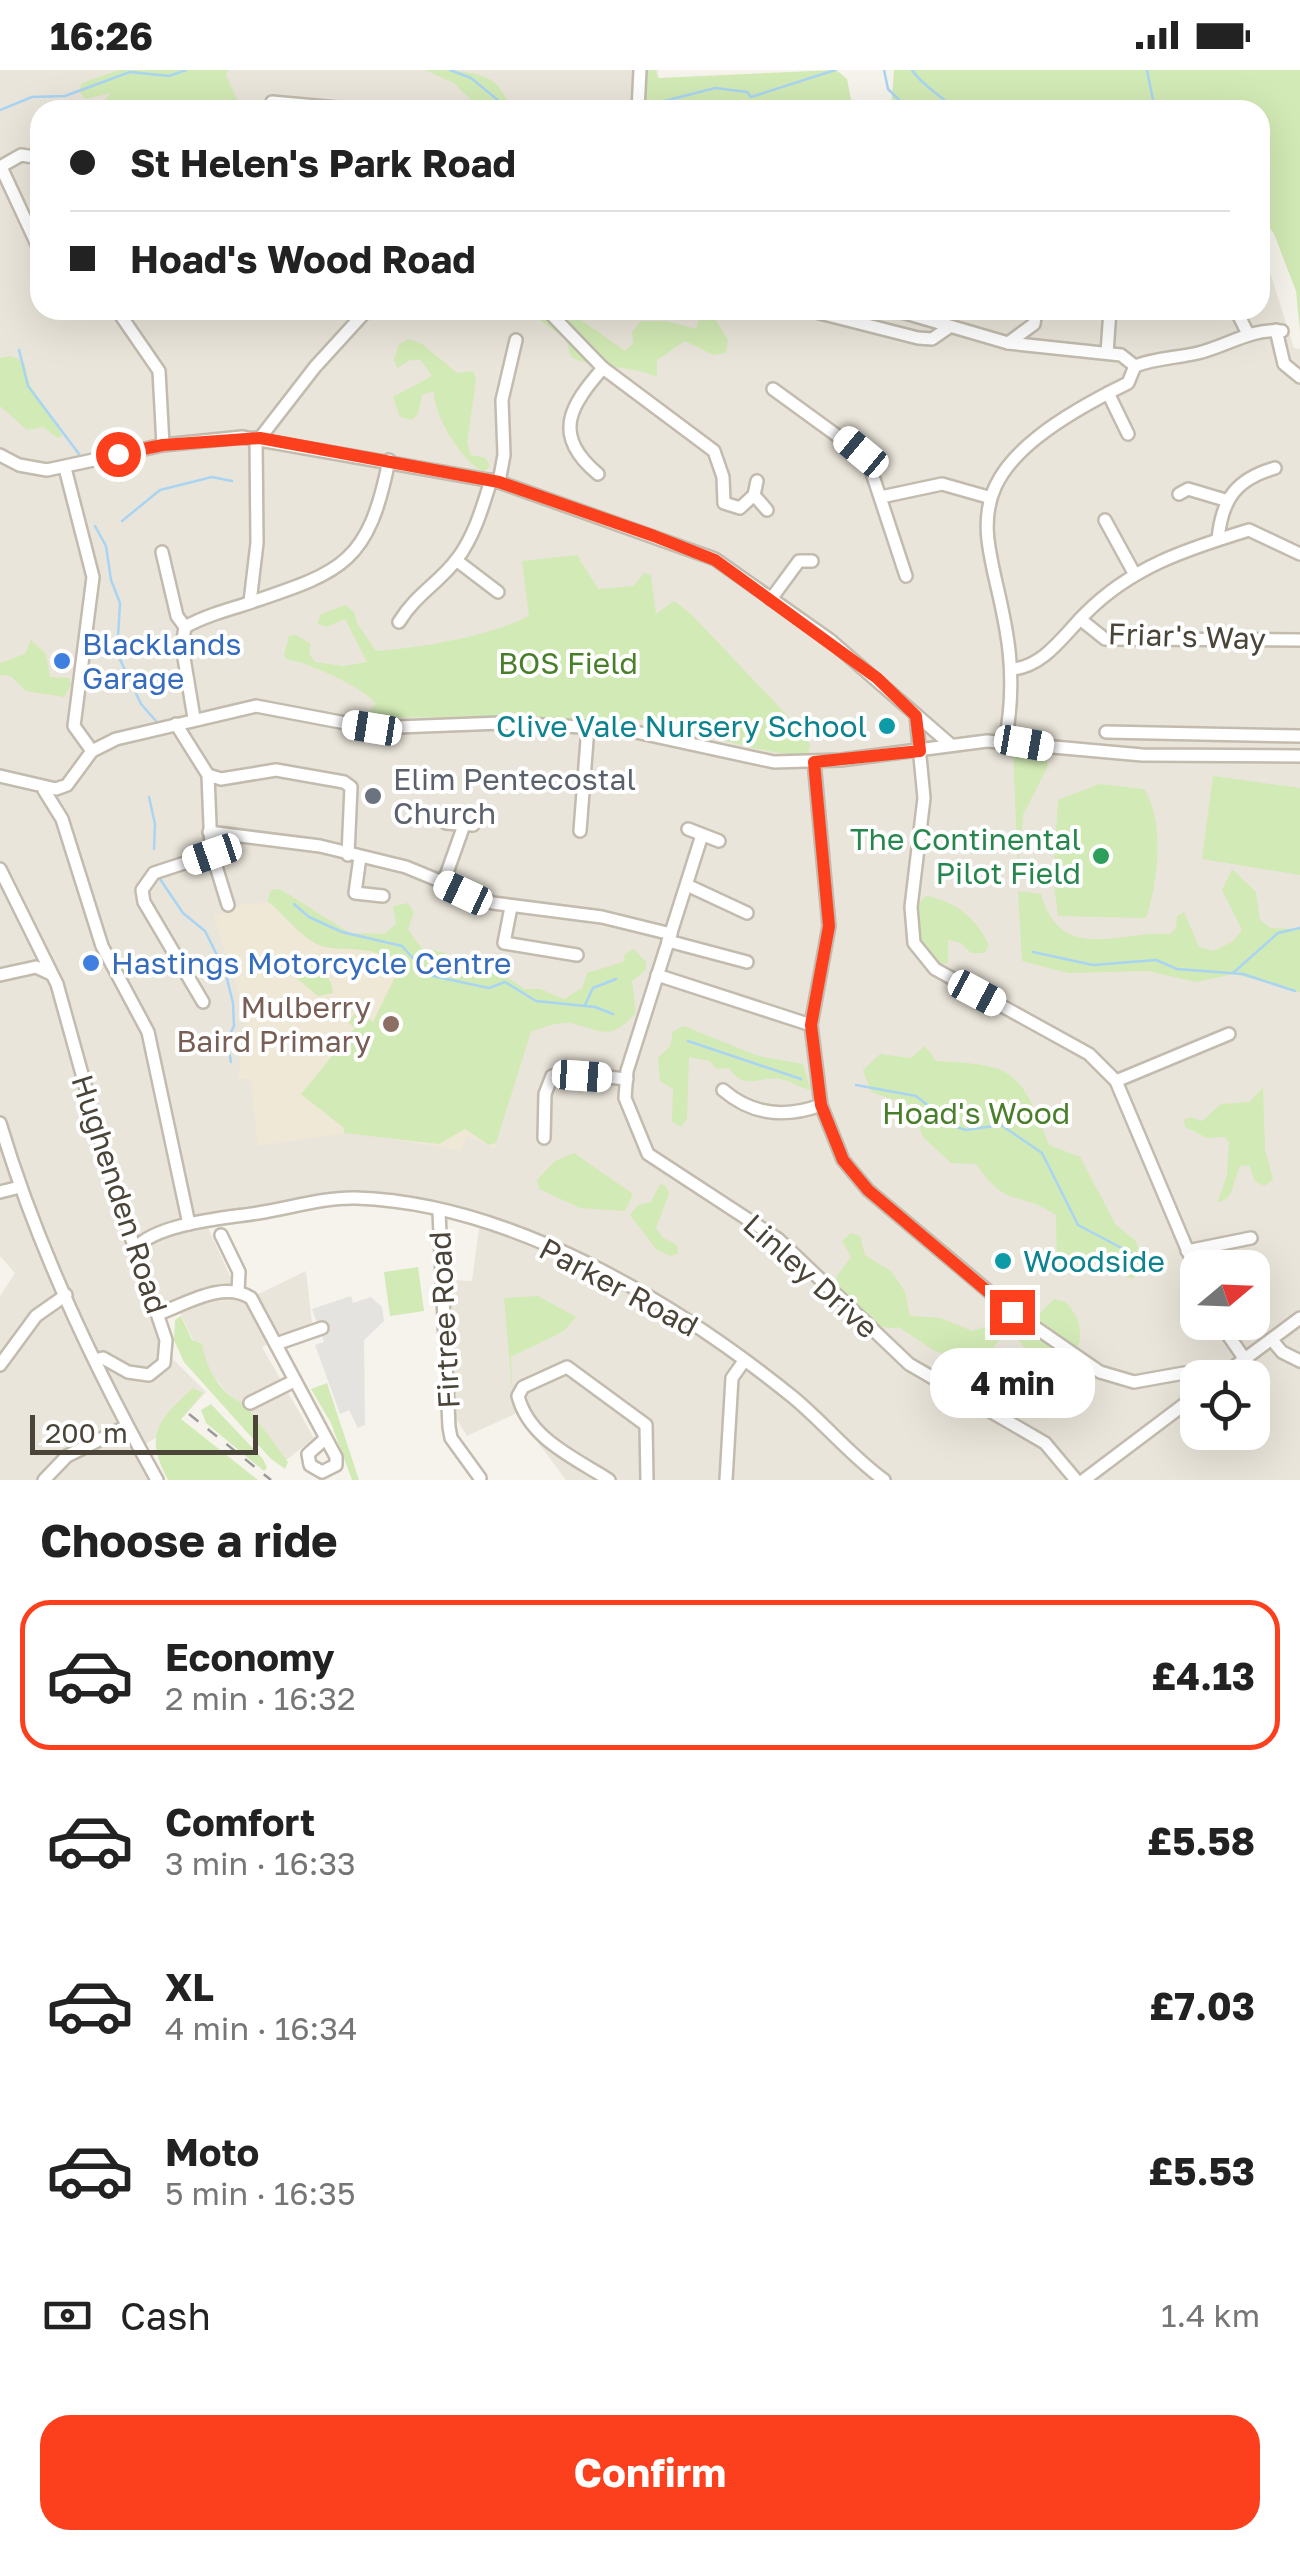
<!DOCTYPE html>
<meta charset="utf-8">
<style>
:root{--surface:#fff;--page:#f2f2f2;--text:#222;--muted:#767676;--line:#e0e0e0;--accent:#fc3f1d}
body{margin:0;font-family:"Golos Text",sans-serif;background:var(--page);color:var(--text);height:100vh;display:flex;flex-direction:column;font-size:38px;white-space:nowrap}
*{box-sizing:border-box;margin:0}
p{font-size:32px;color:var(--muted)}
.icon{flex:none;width:55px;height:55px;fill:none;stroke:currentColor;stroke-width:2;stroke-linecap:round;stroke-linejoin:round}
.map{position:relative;height:1410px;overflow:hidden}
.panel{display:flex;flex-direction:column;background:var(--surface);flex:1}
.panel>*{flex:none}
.top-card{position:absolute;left:30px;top:30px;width:1240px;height:220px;border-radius:30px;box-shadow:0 10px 40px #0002;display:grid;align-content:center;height:220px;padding:0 40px;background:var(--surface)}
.needle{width:65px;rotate:71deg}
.tools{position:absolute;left:1180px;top:1180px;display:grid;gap:20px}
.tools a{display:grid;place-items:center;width:90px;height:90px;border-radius:20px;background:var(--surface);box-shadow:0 10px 40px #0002;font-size:50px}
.scale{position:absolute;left:30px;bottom:25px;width:228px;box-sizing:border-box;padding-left:10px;border:5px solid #4b4439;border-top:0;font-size:28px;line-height:35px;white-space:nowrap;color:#4b4439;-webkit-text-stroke:8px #fff;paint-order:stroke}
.end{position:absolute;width:45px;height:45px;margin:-22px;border:12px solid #fc3f1d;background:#fff;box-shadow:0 0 0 5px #fff}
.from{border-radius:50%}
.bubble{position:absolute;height:70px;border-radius:30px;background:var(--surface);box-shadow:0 10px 40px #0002;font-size:32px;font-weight:700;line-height:70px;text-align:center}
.car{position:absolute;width:30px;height:60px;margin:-30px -15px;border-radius:12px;box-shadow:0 0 8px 2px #0007;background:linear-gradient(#fff 24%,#345 0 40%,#fff 0 76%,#345 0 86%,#fff 0)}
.top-card b{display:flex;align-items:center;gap:35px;height:95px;font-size:38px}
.top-card b+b{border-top:2px solid var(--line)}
.top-card i{width:25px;height:25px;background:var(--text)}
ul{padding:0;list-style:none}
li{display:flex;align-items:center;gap:30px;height:150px;margin:0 20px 15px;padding:0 20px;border:5px solid transparent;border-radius:30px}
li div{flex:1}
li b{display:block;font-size:38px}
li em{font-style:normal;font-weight:700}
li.current{border-color:var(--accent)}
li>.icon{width:90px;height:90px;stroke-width:1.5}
h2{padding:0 40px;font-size:45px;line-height:120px}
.pay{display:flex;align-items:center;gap:25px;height:110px;padding:0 40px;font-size:38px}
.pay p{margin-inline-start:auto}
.cta{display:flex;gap:20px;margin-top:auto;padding:20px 40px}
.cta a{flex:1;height:115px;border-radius:30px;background:var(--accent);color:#fff;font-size:40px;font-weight:700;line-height:115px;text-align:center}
.status{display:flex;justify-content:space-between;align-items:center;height:70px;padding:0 50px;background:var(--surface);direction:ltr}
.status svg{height:28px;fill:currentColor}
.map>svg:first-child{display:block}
.residential{fill:#eae5da;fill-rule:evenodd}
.education{fill:#efe8d6}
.green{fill:#d2eab5}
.parking{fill:#e5e3e0}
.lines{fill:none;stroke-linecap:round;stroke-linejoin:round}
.stream{stroke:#a9d4f2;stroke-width:2.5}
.minor-casing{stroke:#c2bbae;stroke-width:16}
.minor{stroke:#fff;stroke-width:11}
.rail{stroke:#9a9a9a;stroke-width:2.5;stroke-dasharray:12 12;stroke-linecap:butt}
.route{stroke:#fc3f1d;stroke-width:12}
.shop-dot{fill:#3f7fe0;stroke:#fff;stroke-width:4}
.culture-dot{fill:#0f9aa8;stroke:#fff;stroke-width:4}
.worship-dot{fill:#6b7280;stroke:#fff;stroke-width:4}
.leisure-dot{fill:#2e9e5b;stroke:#fff;stroke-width:4}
.education-dot{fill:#8d6e63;stroke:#fff;stroke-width:4}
.labels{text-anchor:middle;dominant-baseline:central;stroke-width:8;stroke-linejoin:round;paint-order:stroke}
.street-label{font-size:30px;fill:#4b4439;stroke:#fff}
.shop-label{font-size:30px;fill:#366cbe;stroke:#fff;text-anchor:start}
.park-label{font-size:30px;fill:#4a7f2a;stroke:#fff}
.culture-label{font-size:30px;fill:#0d838f;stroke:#fff;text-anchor:end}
.worship-label{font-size:30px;fill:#5b616d;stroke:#fff;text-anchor:start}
.leisure-label{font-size:30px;fill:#27864d;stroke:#fff;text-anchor:end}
.education-label{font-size:30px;fill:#785e54;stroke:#fff;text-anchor:end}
</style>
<div class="status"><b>16:26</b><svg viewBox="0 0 49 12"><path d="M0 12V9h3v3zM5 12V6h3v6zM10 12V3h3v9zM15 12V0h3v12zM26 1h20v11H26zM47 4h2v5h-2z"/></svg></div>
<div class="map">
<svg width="1300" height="1410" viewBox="0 0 1300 1410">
<rect width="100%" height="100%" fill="#f6f3ec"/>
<path class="residential" d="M0,0H658L655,40H40V240H1260V190L1267,193L1294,278L1300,279V1410H566L524,1354L515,1329L517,1343L467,1366L456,1348L449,1210L472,1211L480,1151L383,1123L356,1121L204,1149L242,1232L306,1201L312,1253L262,1277L314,1368L285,1391L207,1299L174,1230L150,1238L163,1279L206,1322L175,1356L134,1381L149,1410H0V1226L15,1203L0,1186ZM1198,1198H1252V1252H1198ZM505,1228L564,1261L511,1287V1296ZM1198,1308H1252V1362H1198Z"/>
<polygon class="education" points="287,832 331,868 378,869 530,962 494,1080 485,1072 466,1067 462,1081 352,1062 258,1076 251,1009 238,1009 246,947 214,846 245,834"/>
<g class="green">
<polygon points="119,0 228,0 226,5 242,40 96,40 111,23 85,29 79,21 82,13"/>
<path d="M425,0C449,0 482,0 497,15C505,26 508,32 519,40H481L454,13Z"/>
<polygon points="647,0 655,0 659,8 836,0 847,9 853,40 643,40"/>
<polygon points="894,0 1300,0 1300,262 1296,221 1274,164 1260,144 1260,40 891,40"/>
<path d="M502,240H567L625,281L633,274L632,262L641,251H666L696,259L701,240H710L728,270L726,283L713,285L685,271L657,290V307C633,295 593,299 571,287L566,270L532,244Z"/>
<path d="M409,269L422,274L457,303L473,301L476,310L467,373L471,385L486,388L490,396L485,401C464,397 432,342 434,321L422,325L418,344L412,350L400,347L393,327L432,306L421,290H410L397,298L394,290L399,274Z"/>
<polygon points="11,286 24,292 30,315 62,365 58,368 43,357 27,360 0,336 0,288"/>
<path d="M577,485L598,519L634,516L644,503L651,505L656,544L674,531L691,544L804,663L810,675L808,685C745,684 690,655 628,648L626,652L507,646L373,648L368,643L376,634C369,620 303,590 288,590L284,585L289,566L296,565L311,574L309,584L315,592L343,596L367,592L345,549L326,557L317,554L321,544L345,535L354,542L357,553L376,581C419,578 487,567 529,546L522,491Z"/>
<polygon points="31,570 46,584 50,607 69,608 71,615 64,627 26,621 11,606 0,605 0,593 25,584"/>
<polygon points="1013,679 1046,685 1048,696 1023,745 1018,804"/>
<polygon points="1213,706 1300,718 1300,805 1202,789"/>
<path d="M1099,714L1144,719C1165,751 1158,812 1146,848L1058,846L1053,808L1058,730Z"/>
<path d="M1232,799L1256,822L1260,850L1271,858L1300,859V922L1234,904L1196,912L1148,901L1068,903L1022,891L1018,821L1041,824C1061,895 1119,860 1170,864L1176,858L1177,846L1184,842L1199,877L1213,881L1232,872L1242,860L1222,820Z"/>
<path d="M280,819L350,863L384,864L396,854L393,836L408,833L414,842L408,859L421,878L446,883L459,896L475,902L504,905L525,919H540L564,929L582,918L587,903L623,892L625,884L634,879L646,892V900L632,911L636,942C611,973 601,960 571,953C560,951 540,958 531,962L496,1073L489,1075L465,1059L439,1074L344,1063V1058L301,1024L355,958L348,952L357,941L373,952L399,899C381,873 347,882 325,877C303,872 285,844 267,831L271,820Z"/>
<path d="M926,826C956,831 976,848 989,875L985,883H971L961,873L948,870V893L938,895C922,880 905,843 926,826Z"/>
<path d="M283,886C303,890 331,897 333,923L318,926L279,893Z"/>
<path d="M684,956L758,986L803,994L811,1020C801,1018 790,1011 780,1009C761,1006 743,1021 729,998L716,999L710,991L689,987L687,1049L681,1057L672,1052L673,1019L660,1011L658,988L670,976L673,961Z"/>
<path d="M925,976L936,991C1017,995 1019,1000 1049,1075L1080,1087L1116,1155L1136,1171L1144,1195L1133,1209L1090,1192L1067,1200L1057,1196L1056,1145C1014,1118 1009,1141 976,1094L951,1093L923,1067L910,1035L871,1022L863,1000L880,984L911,988Z"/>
<polygon points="1263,1017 1265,1079 1273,1110 1264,1116 1255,1111 1249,1095 1240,1096 1230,1125 1221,1132 1218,1131 1227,1105 1229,1072 1225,1067 1207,1068 1185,1057 1184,1050 1190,1047 1202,1051 1221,1034 1250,1032"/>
<polygon points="574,1083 633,1124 625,1141 580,1138 539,1119 537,1110 555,1091"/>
<polygon points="660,1114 666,1116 669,1124 656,1158 662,1167 677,1175 678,1183 671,1186 657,1180 630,1145 638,1135 651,1132"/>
<path d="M851,1163L860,1166L865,1185L892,1202L905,1222L910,1246L941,1248L972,1261L1008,1249L1023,1233L1039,1244L1054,1229L1066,1232C1078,1246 1082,1256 1079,1275C1065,1286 1047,1279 1029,1283L1016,1267H1004L994,1276L997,1287L982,1298L933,1280L899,1257C876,1265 838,1228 836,1207L851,1187L842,1171Z"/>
<polygon points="418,1197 424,1241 390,1246 384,1202"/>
<polygon points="538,1226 576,1247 564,1261 511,1287 513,1329 504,1228"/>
<path d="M181,1246L192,1270L202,1274C206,1298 221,1326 245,1334L288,1392L285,1399L270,1388L184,1292L174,1270L175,1250Z"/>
<polygon points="327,1313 359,1410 352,1410 331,1353 311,1319"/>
<path d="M193,1318L203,1323L181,1349L258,1410H168C144,1365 157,1351 193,1318Z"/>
<polygon points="211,1334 263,1389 267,1398 264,1401 206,1353 201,1340"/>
</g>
<polygon class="parking" points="351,1226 353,1233 371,1227 382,1237 384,1251 364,1270 365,1355 358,1358 349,1340 340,1344 315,1275 324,1272 312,1239"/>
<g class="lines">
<g class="stream">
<polyline points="450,0 471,8 510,40"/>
<polyline points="884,0 888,19 909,40"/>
<path d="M912,0C924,18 941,24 955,40"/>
<polyline points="1147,0 1155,40"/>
<polyline points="649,35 715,18 747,22 751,27 835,0"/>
<polyline points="0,40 32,27 65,26 130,2 169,6 186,0"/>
<polyline points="605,40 630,35"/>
<polyline points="19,280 28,316 79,384"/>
<polyline points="122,451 160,420 212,407 232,411"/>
<polyline points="95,456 106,476 111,510 120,533 117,583 141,634 156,651"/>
<polyline points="149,727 155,754 154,779"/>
<polyline points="160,809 183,843 205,861 225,901 233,933 234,956 227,970 231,992"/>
<polyline points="294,834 309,847 342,862 402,876 428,905 489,918 505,912 536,931 595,937 613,944"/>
<polyline points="1033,882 1093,895 1156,890 1177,899 1243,904 1295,921"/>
<polyline points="1233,903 1278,863 1300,858"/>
<polyline points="585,935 593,918 616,909"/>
<polyline points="688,971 801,1009"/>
<polyline points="856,1015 916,1026 954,1056 966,1060 1001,1055 1042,1083 1078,1155 1133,1184"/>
</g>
<g class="minor-casing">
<g id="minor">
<polyline points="272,32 360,40"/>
<polyline points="638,40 640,0"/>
<polyline points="0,97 21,85 34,87 40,95"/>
<polyline points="1,97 40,181"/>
<polyline points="117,240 159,301 163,375"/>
<polyline points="547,240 603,298 714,381 723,407 724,433 740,438 754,425 757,411"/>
<polyline points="808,240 918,268 932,269 948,258"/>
<polyline points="895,240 1008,273 1121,285 1135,296"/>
<polyline points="1236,240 1248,264"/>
<polyline points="1276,260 1284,294 1300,307"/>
<polyline points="1008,273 1034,254 1036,240"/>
<polyline points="1107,283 1110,240"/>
<path d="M1135,296C1156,288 1176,288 1198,283C1227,276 1251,258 1282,261"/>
<polyline points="773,319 861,383 871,400 906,506"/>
<polyline points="1108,323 1128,364"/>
<polyline points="260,368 315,297 367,240"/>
<polyline points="0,385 19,395 47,400 163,375 242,367 499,412 715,489 830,570 951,675"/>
<polyline points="65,398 93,507 74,656 92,681"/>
<path d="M598,404C551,365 570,336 603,298"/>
<polyline points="499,412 504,385 502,330 516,270"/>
<polyline points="1179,424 1188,419 1225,430"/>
<polyline points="754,425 767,440"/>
<polyline points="881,427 942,414 988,427"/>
<polyline points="1105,450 1134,503"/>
<path d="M1218,469C1222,429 1236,409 1275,398"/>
<polyline points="162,482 177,546 185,557 182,576 194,648"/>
<polyline points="456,490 498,522"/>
<polyline points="771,529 799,491 812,491"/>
<polyline points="250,532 257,473 256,368"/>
<polyline points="1080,549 1105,569 1300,570"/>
<path d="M399,552C416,524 439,513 457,489C474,467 483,436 491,410"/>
<path d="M185,557C203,547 223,541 243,535C340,502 368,497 389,390"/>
<path d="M1013,599C1044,596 1063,566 1085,544C1131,497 1187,479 1249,460L1300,484"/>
<polyline points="916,645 924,728 911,837 914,873 935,899 1089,984 1116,1011 1198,1205"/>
<polyline points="176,654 208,705 211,780 228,835"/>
<polyline points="1106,662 1300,666"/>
<path d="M1005,672C1042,485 881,434 1128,313L1135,296"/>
<polyline points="814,691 829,856 811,955 821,1035 843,1090 868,1120 1013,1242 1100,1302 1134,1312 1184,1303 1198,1312"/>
<polyline points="208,705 221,709 276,700 344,712 351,717 348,785"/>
<polyline points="0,706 56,719 67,715 92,681 116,669 256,636 372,658 501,653 622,659 774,692 841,690 987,671 1142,685 1300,686"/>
<polyline points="44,720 62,749 102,876 148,962 189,1154"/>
<polyline points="446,753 473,755"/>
<polyline points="688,759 719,771"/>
<polyline points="580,761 588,657"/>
<polyline points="209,762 320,776 406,797 493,833 602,847 671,864"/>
<polyline points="702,765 627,1001 625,1028 648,1084 778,1169 909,1294 1045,1373 1076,1410"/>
<polyline points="360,787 355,823 383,826"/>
<polyline points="0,799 57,914 110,1105 166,1270 164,1293 149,1305 128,1302 103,1288 95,1290"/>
<polyline points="443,814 464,755"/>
<polyline points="689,816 747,843"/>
<polyline points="511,837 504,873 577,885"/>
<polyline points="668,871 747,892"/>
<polyline points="0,905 36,897 51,904"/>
<polyline points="657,905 811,955"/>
<polyline points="203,932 144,832 142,820 154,803 212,784"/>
<polyline points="1116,1011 1229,964"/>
<path d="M723,1020C752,1045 786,1048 821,1035"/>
<path d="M0,1053C37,1177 94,1297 157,1410"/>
<polyline points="544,1068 545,1024 552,1006 567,1003 627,1009"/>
<polyline points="0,1122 20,1117"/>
<polyline points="439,1142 449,1357 451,1368 480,1408"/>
<polyline points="221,1165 239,1202 238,1221"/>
<path d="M136,1178C157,1153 227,1148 258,1143C290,1138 325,1127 356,1128C511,1133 677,1233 794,1328C825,1354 851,1386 884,1410"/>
<polyline points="1187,1181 1251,1168"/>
<path d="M158,1244C186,1234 223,1210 251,1228L336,1387V1395L322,1402L310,1395L308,1384L325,1369"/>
<polyline points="1219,1252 1244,1288"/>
<polyline points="1272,1270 1282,1282 1300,1291"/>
<polyline points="276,1274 322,1258"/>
<polyline points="0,1295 36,1246 66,1225"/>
<polyline points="1219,1308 1300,1248"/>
<polyline points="250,1333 294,1311"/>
<polyline points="44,1410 67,1386 127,1356"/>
<path d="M609,1410C575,1388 529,1369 518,1326L523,1317L567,1297L646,1355L647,1410"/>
<polyline points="726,1410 732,1308 744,1291"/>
<polyline points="1084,1410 1198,1324"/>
</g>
</g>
<use href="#minor" class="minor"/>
<polyline class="rail" points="189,1344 271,1410"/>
</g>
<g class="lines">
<polyline class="route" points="118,384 163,375 260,368 499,412 654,466 715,490 877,608 916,646 920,681 814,692 829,856 811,955 821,1035 843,1090 868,1120 1012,1242"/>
</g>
<g class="shop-dot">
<circle cx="62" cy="591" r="10"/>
<circle cx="91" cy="893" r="10"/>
</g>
<g class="culture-dot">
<circle cx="887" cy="656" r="10"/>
<circle cx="1003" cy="1191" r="10"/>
</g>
<circle class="worship-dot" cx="373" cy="726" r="10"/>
<circle class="leisure-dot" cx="1101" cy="786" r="10"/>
<circle class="education-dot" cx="391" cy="954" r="10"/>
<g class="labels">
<g class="street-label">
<text transform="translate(1187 566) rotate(2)">Friar's Way</text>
<text transform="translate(120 1124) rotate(72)">Hughenden Road</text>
<text transform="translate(811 1206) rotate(42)">Linley Drive</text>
<text transform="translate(619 1217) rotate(28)">Parker Road</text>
<text transform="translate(444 1250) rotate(-93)">Firtree Road</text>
</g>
<g class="shop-label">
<text x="82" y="574">Blacklands<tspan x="82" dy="34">Garage</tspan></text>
<text x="111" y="893">Hastings Motorcycle Centre</text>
</g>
<g class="park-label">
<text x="568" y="593">BOS Field</text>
<text x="976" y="1043">Hoad's Wood</text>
</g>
<g class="culture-label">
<text x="867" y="656">Clive Vale Nursery School</text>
<text x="1023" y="1191" text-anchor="start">Woodside</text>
</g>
<g class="worship-label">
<text x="393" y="709">Elim Pentecostal<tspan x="393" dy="34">Church</tspan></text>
</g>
<g class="leisure-label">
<text x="1081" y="769">The Continental<tspan x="1081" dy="34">Pilot Field</tspan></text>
</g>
<g class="education-label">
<text x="371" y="937">Mulberry<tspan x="371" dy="34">Baird Primary</tspan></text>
</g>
</g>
</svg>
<div class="tools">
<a><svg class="needle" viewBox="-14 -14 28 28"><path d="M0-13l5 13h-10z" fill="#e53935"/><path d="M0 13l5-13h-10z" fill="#767676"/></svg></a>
<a><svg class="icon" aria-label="locate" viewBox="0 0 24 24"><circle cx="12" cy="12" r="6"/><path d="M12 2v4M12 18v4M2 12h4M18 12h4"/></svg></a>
</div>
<div class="scale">200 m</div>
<i class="end from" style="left:118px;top:384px"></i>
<i class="end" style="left:1012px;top:1242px"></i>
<div class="bubble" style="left:930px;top:1278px;width:165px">4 min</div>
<i class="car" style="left:861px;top:382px;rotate:310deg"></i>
<i class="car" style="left:372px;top:658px;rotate:279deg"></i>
<i class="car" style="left:1024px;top:673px;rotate:100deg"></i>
<i class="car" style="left:212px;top:784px;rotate:251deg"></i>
<i class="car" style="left:463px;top:823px;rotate:295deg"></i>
<i class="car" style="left:977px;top:923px;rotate:118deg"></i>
<i class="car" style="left:582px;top:1006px;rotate:94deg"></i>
<div class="top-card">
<b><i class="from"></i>St Helen's Park Road</b>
<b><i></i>Hoad's Wood Road</b>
</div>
</div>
<section class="panel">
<h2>Choose a ride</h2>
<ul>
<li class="current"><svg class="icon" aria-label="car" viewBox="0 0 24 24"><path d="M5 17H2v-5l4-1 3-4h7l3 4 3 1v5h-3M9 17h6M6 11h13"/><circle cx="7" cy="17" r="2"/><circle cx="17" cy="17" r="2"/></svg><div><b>Economy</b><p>2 min · 16:32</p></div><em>£4.13</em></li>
<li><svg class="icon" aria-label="car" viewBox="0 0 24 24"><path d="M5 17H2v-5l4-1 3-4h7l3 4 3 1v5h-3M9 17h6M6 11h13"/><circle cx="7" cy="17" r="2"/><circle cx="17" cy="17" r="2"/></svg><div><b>Comfort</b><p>3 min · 16:33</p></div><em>£5.58</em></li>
<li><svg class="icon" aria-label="car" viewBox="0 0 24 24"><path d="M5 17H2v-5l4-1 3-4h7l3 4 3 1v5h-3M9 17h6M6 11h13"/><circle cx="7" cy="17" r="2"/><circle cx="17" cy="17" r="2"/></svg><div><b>XL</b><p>4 min · 16:34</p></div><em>£7.03</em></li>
<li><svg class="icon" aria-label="car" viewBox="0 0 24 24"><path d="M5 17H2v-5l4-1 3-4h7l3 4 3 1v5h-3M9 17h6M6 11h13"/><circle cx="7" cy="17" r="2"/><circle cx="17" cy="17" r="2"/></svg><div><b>Moto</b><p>5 min · 16:35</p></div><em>£5.53</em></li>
</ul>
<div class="pay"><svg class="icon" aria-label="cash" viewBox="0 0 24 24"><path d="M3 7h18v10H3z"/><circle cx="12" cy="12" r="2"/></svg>Cash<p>1.4 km</p></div>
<div class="cta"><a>Confirm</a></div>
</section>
